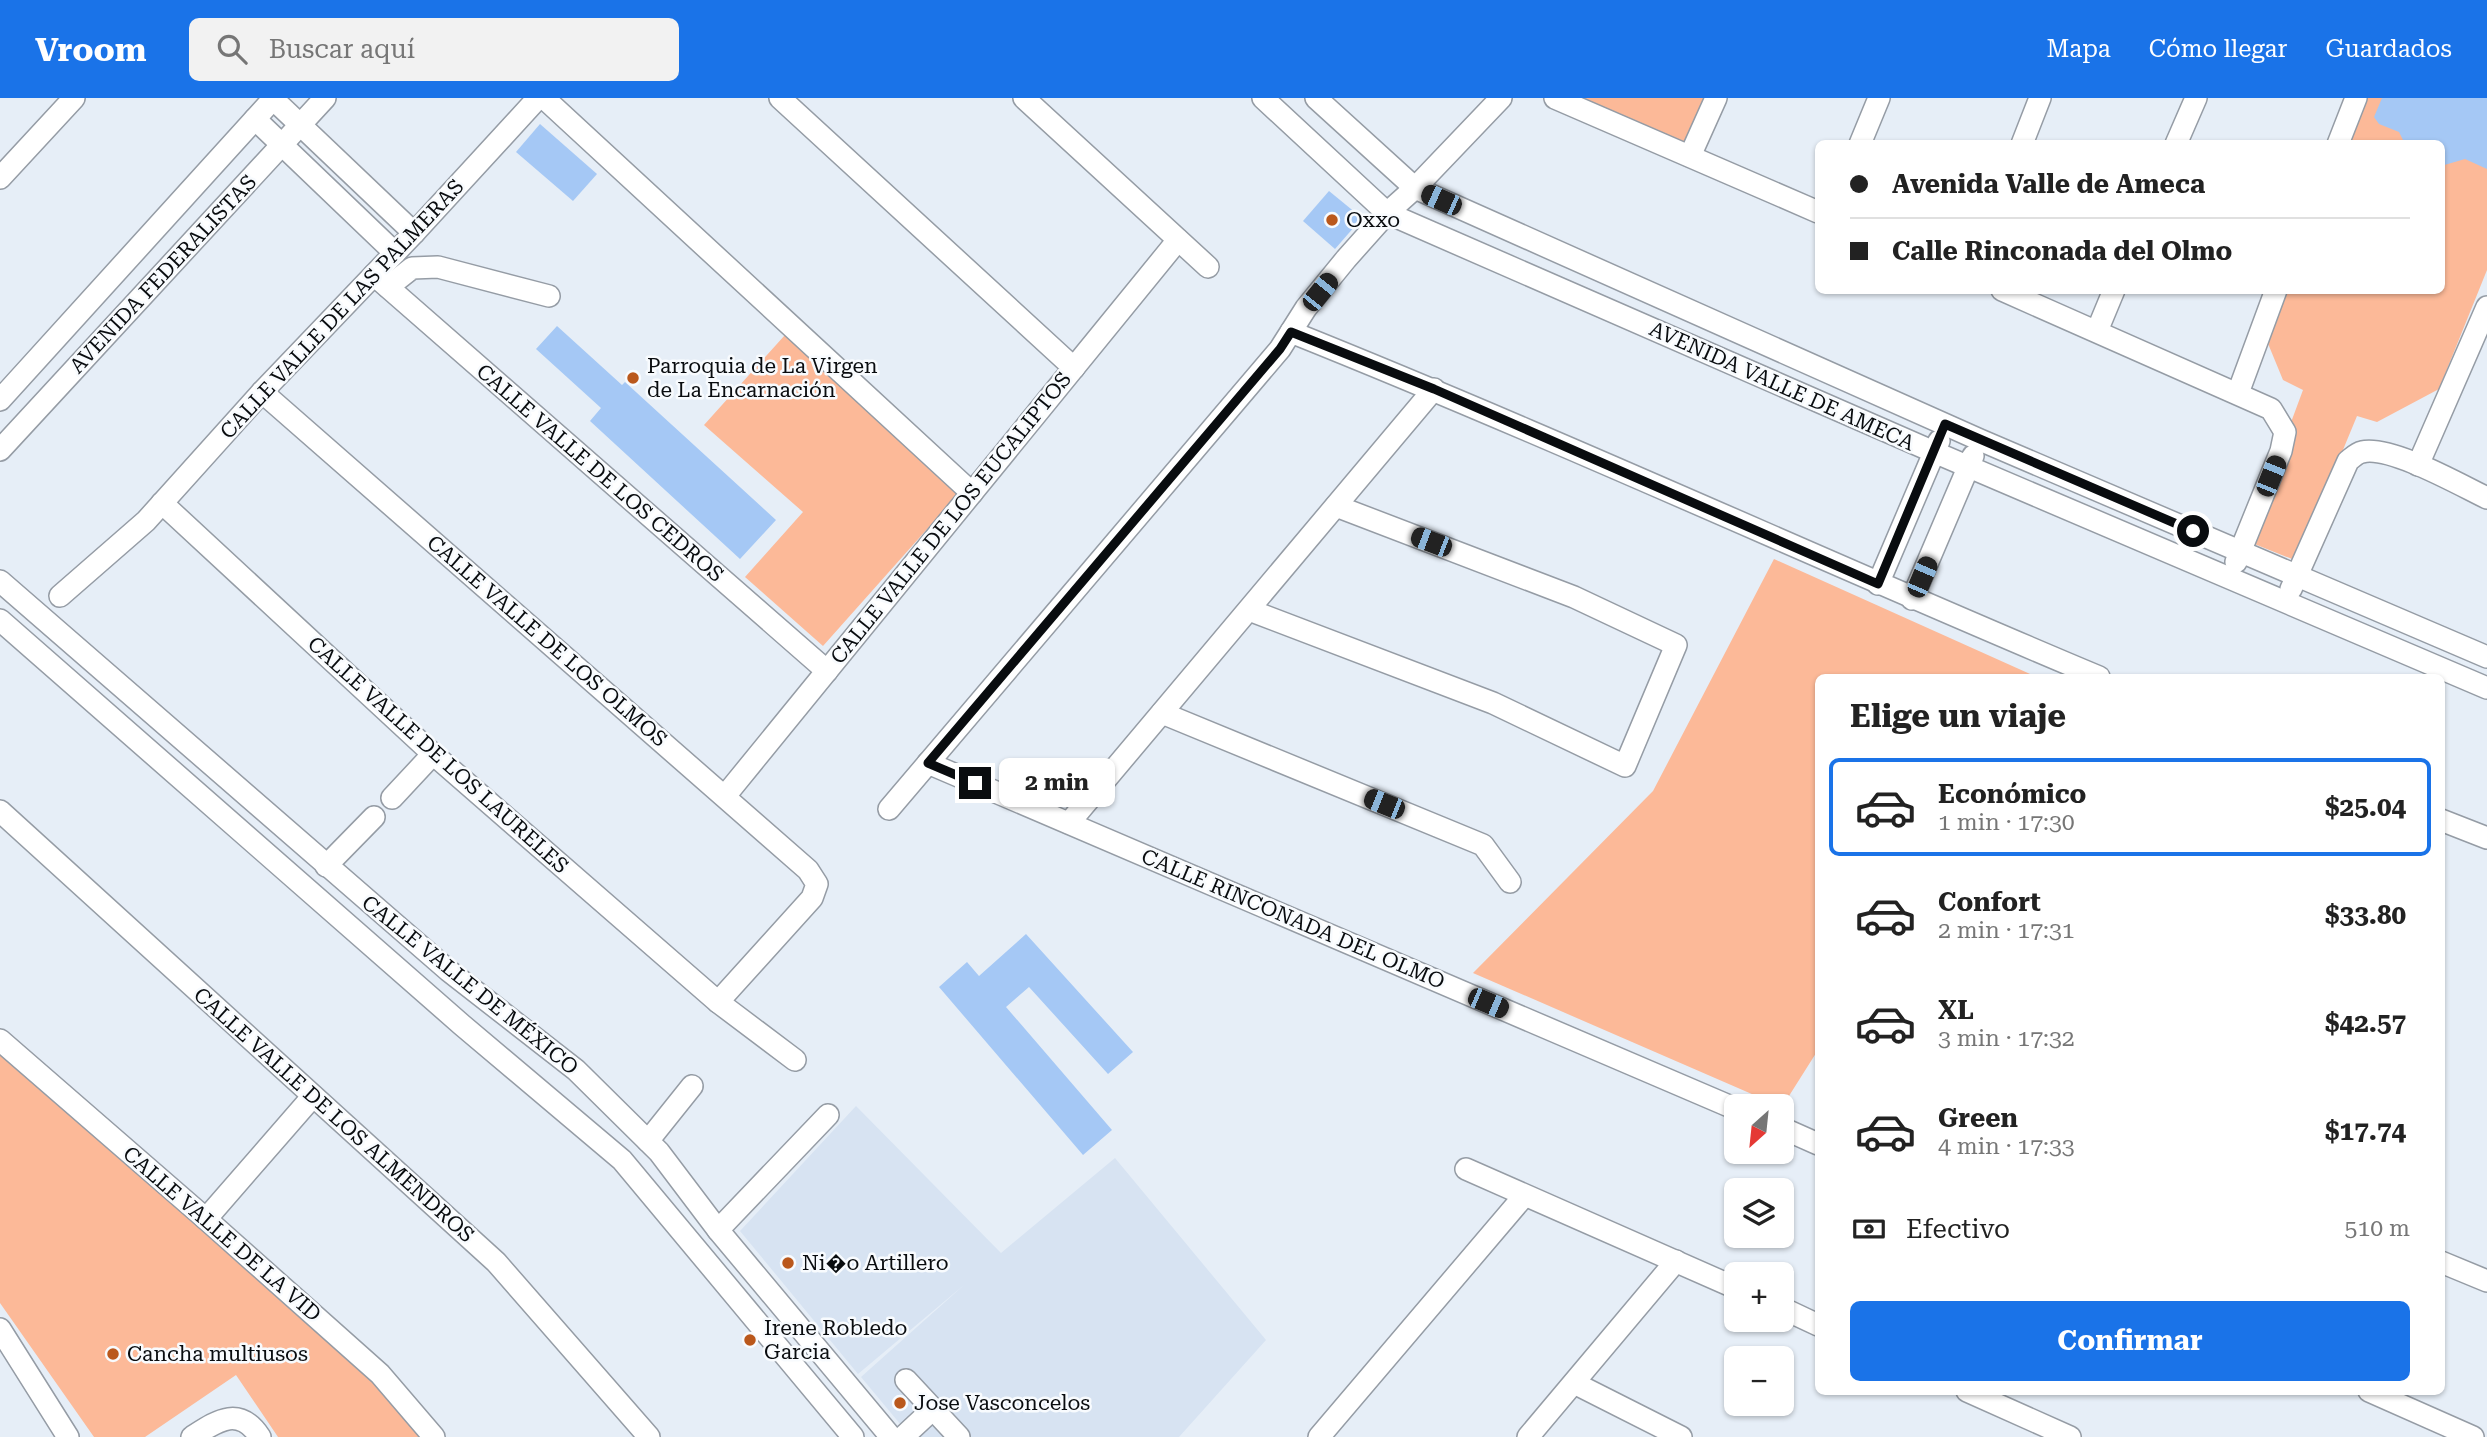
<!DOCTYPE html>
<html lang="es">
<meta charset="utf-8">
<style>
:root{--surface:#fff;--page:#f2f2f2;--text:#222;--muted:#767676;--line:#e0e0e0;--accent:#1a73e8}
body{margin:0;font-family:"Roboto Serif",serif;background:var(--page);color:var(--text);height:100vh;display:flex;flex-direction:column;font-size:26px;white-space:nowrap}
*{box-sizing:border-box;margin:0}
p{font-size:23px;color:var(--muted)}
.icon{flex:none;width:38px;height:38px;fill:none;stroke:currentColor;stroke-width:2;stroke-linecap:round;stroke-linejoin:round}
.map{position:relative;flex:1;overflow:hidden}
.sheet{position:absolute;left:1815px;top:576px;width:630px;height:721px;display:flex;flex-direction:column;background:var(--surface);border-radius:10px;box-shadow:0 2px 5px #0004}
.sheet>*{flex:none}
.guide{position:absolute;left:1815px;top:42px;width:630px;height:154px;border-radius:10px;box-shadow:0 2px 5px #0004;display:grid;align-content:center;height:154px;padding:0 35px;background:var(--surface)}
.needle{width:46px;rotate:207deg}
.buttons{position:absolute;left:1724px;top:996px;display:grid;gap:14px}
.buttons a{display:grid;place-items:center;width:70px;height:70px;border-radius:10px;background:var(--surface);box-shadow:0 2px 5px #0004;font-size:35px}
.end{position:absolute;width:32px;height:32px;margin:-16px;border:9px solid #090c0f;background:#fff;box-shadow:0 0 0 4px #fff}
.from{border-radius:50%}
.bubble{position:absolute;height:49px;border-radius:10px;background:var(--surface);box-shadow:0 2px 5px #0004;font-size:23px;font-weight:700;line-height:49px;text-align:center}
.car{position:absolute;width:21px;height:42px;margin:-21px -10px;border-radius:9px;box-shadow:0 0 5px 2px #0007;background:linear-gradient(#222 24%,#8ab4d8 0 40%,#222 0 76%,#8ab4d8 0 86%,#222 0)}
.guide b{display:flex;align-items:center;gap:24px;height:66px;font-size:26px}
.guide b+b{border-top:2px solid var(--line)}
.guide i{width:18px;height:18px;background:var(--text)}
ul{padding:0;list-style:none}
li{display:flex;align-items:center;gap:21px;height:98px;margin:0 14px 10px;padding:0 21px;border:4px solid transparent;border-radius:10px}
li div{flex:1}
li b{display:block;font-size:26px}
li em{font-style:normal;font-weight:700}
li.selected{border-color:var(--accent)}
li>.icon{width:63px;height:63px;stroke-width:1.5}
h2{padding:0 35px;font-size:32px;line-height:84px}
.pay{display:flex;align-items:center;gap:18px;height:77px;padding:0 35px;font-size:26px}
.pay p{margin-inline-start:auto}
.cta{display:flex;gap:14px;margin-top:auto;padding:14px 35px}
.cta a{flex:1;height:80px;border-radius:10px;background:var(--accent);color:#fff;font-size:28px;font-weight:700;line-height:80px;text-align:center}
header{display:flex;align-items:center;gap:42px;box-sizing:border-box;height:98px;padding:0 35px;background:var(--accent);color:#fff}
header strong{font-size:33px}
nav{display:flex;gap:38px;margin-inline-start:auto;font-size:24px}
.search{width:490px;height:63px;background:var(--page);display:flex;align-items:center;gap:18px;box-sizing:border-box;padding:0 24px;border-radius:10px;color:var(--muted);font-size:26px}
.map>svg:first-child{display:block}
.built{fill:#d7e3f2}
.green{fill:#fcb998}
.building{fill:#a5c8f5}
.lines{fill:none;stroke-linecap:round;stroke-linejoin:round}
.minor-casing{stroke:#959ca5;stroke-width:24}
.minor{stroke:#fff;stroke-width:21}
.route{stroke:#090c0f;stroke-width:9}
.poi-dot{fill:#ba581c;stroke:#f8fbfe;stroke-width:2.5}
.labels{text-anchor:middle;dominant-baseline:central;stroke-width:5;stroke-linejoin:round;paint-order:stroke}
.poi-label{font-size:21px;fill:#090c0f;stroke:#f8fbfe;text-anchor:start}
.street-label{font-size:21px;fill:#090c0f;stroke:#f8fbfe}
</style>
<header>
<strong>Vroom</strong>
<div class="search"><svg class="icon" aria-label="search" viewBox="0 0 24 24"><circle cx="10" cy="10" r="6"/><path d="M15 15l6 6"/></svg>Buscar aquí</div>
<nav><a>Mapa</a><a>Cómo llegar</a><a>Guardados</a></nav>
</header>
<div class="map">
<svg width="2487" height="1339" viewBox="0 0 2487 1339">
<rect width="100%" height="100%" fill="#e6eef7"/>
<polygon class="built" points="856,1008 1001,1155 1115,1060 1266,1242 1179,1339 911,1339 861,1279 964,1187 858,1276 740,1133"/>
<g class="green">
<polygon points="1567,0 1712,0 1685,51"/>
<polygon points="2363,0 2487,0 2487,172 2439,291 2377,324 2357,318 2297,463 2247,443 2303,292 2283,282 2262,231 2279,193 2441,192 2441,46 2343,45"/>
<polygon points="785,237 961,393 823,548 745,479 803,414 704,327"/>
<polygon points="1774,461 2037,579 1818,579 1818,952 1782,1009 1473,875 1653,693"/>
<polygon points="0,952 195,1122 371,1282 422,1339 278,1339 236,1277 145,1339 94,1339 0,1205"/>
</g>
<g class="building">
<polygon points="2382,0 2487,0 2487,71 2465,61 2441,68 2441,46 2405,46 2399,34 2379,26 2374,19"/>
<polygon points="540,26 597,76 573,103 516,54"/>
<polygon points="1329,93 1362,120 1335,151 1303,123"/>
<polygon points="557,228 622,287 625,284 776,422 740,461 590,323 601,310 536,251"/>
<polygon points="1026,836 1133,954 1108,976 1029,889 1006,909 1112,1032 1083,1057 939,889 967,864 979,878"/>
</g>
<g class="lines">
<g class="minor-casing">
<g id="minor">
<polyline points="544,0 972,395"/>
<polyline points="780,0 1074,270"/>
<polyline points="1024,0 1208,169"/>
<polyline points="1263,0 1387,115 1934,354 2487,590"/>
<polyline points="1316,0 1415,90 1980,342 2487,559"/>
<polyline points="1555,0 1818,114"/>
<polyline points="273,1 414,135"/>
<polyline points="255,21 395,155"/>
<polyline points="1860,46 1879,0"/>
<polyline points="2022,46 2040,0"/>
<polyline points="2176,46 2196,0"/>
<polyline points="2338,46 2356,0"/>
<polyline points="1690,58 1716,0"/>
<polyline points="0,80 74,0"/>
<polyline points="374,177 827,573"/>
<polyline points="388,189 412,170 438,169 549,198"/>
<polyline points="2002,192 2271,311 2285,334 2281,353 2236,464"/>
<polyline points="2097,233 2114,192"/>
<path d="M1291,234C1563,343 1829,466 2099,579"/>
<polyline points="262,294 808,772 817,786 812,800 718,904"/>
<polyline points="2238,295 2276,192"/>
<polyline points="0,302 274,0"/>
<polyline points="0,352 325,0"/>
<polyline points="2418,367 2487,209"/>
<polyline points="162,405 433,656 718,904 795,962"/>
<polyline points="0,483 449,873 576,972 659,1054 718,1132 891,1339"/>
<polyline points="1878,486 1939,343"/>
<path d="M2291,491L2348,363C2353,359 2357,355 2362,354C2390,347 2460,387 2487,400"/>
<polyline points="60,498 146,423 262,294 414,135 538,0"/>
<polyline points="1912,501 1973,358"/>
<polyline points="1249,512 1493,605 1625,668 1676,547 1574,499 1336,408"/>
<polyline points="0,522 462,927 622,1062 853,1339"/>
<polyline points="1162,615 1483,747 1510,784"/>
<polyline points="928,665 1736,1011"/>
<polyline points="725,698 1178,142"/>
<polyline points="392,700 433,656"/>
<polyline points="889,711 1280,251 1306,210 1346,161 1387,115 1415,90 1501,0"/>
<polyline points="0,713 496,1164 649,1339"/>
<polyline points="2441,722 2487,740"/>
<polyline points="1069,725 1434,291"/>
<polyline points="326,768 374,719"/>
<polyline points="0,942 206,1121 380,1276 434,1339"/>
<polyline points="1782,1030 1818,1046"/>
<polyline points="648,1043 692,988"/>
<polyline points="1466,1071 1736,1190"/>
<polyline points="206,1121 313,998"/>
<polyline points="718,1132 828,1017"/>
<polyline points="2441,1164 2487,1183"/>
<polyline points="1782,1210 1818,1227"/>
<polyline points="0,1231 68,1339"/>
<polyline points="906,1282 959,1339"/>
<polyline points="1574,1285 1681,1339"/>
<polyline points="1967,1293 2070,1339"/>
<polyline points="2369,1293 2473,1339"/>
<path d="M192,1339C217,1323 239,1307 260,1339"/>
<polyline points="903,1339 933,1311"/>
<polyline points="1319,1339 1524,1098"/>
<polyline points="1528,1339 1676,1163"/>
</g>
</g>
<use href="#minor" class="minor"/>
</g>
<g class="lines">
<polyline class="route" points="975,685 928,665 1280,251 1291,234 1434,291 1878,486 1945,326 2193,433"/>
</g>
<g class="poi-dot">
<circle cx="1332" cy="122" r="7"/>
<circle cx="633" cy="280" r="7"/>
<circle cx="788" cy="1165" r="7"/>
<circle cx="750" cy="1242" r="7"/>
<circle cx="113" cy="1256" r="7"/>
<circle cx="900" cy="1305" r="7"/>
</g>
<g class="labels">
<g class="poi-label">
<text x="1346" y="122">Oxxo</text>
<text x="647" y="268">Parroquia de La Virgen<tspan x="647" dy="24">de La Encarnación</tspan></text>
<text x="802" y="1165">Ni�o Artillero</text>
<text x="764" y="1230">Irene Robledo<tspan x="764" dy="24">Garcia</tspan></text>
<text x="127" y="1256">Cancha multiusos</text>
<text x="914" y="1305">Jose Vasconcelos</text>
</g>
<g class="street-label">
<text transform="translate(163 176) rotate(-47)">AVENIDA FEDERALISTAS</text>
<text transform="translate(342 211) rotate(-47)">CALLE VALLE DE LAS PALMERAS</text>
<text transform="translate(1782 288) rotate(24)">AVENIDA VALLE DE AMECA</text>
<text transform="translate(600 375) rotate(41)">CALLE VALLE DE LOS CEDROS</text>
<text transform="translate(951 420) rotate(-51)">CALLE VALLE DE LOS EUCALIPTOS</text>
<text transform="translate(547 543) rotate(41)">CALLE VALLE DE LOS OLMOS</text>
<text transform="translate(438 657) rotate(42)">CALLE VALLE DE LOS LAURELES</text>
<text transform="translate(1293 821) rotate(23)">CALLE RINCONADA DEL OLMO</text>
<text transform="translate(470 887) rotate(39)">CALLE VALLE DE MÉXICO</text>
<text transform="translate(334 1017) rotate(42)">CALLE VALLE DE LOS ALMENDROS</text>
<text transform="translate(222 1136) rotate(41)">CALLE VALLE DE LA VID</text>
</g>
</g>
</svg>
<div class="buttons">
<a><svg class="needle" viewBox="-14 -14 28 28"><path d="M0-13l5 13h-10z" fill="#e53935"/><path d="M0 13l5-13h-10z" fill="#767676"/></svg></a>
<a><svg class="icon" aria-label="layers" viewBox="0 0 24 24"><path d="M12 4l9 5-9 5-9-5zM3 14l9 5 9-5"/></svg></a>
<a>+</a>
<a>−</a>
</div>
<i class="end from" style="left:2193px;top:433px"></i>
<i class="end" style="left:975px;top:685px"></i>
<div class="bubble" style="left:999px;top:660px;width:116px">2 min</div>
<i class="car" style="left:1441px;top:102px;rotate:294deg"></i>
<i class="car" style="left:1320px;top:194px;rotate:39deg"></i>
<i class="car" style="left:2271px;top:378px;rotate:22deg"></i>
<i class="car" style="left:1431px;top:444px;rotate:291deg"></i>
<i class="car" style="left:1922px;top:479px;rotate:23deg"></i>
<i class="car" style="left:1384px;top:706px;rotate:292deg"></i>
<i class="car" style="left:1488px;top:905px;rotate:113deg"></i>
<div class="guide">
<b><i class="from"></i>Avenida Valle de Ameca</b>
<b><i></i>Calle Rinconada del Olmo</b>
</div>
<section class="sheet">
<h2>Elige un viaje</h2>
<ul>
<li class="selected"><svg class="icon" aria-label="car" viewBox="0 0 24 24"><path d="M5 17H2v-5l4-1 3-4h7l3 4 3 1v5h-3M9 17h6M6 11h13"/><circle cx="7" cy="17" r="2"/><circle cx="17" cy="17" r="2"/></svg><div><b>Económico</b><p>1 min · 17:30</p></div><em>$25.04</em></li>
<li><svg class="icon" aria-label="car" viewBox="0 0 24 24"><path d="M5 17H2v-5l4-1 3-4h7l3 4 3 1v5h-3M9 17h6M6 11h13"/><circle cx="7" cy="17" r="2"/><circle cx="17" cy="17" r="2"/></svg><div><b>Confort</b><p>2 min · 17:31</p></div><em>$33.80</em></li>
<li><svg class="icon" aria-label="car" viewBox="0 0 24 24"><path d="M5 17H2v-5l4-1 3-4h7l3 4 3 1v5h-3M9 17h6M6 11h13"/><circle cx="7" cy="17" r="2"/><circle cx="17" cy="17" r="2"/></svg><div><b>XL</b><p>3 min · 17:32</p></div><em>$42.57</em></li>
<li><svg class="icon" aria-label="car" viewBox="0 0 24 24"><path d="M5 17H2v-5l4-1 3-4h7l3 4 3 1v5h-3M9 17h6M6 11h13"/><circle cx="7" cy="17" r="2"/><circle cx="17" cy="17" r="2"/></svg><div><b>Green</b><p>4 min · 17:33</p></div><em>$17.74</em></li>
</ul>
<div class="pay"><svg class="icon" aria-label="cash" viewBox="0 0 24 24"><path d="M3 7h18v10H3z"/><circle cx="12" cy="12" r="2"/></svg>Efectivo<p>510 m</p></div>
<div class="cta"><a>Confirmar</a></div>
</section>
</div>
